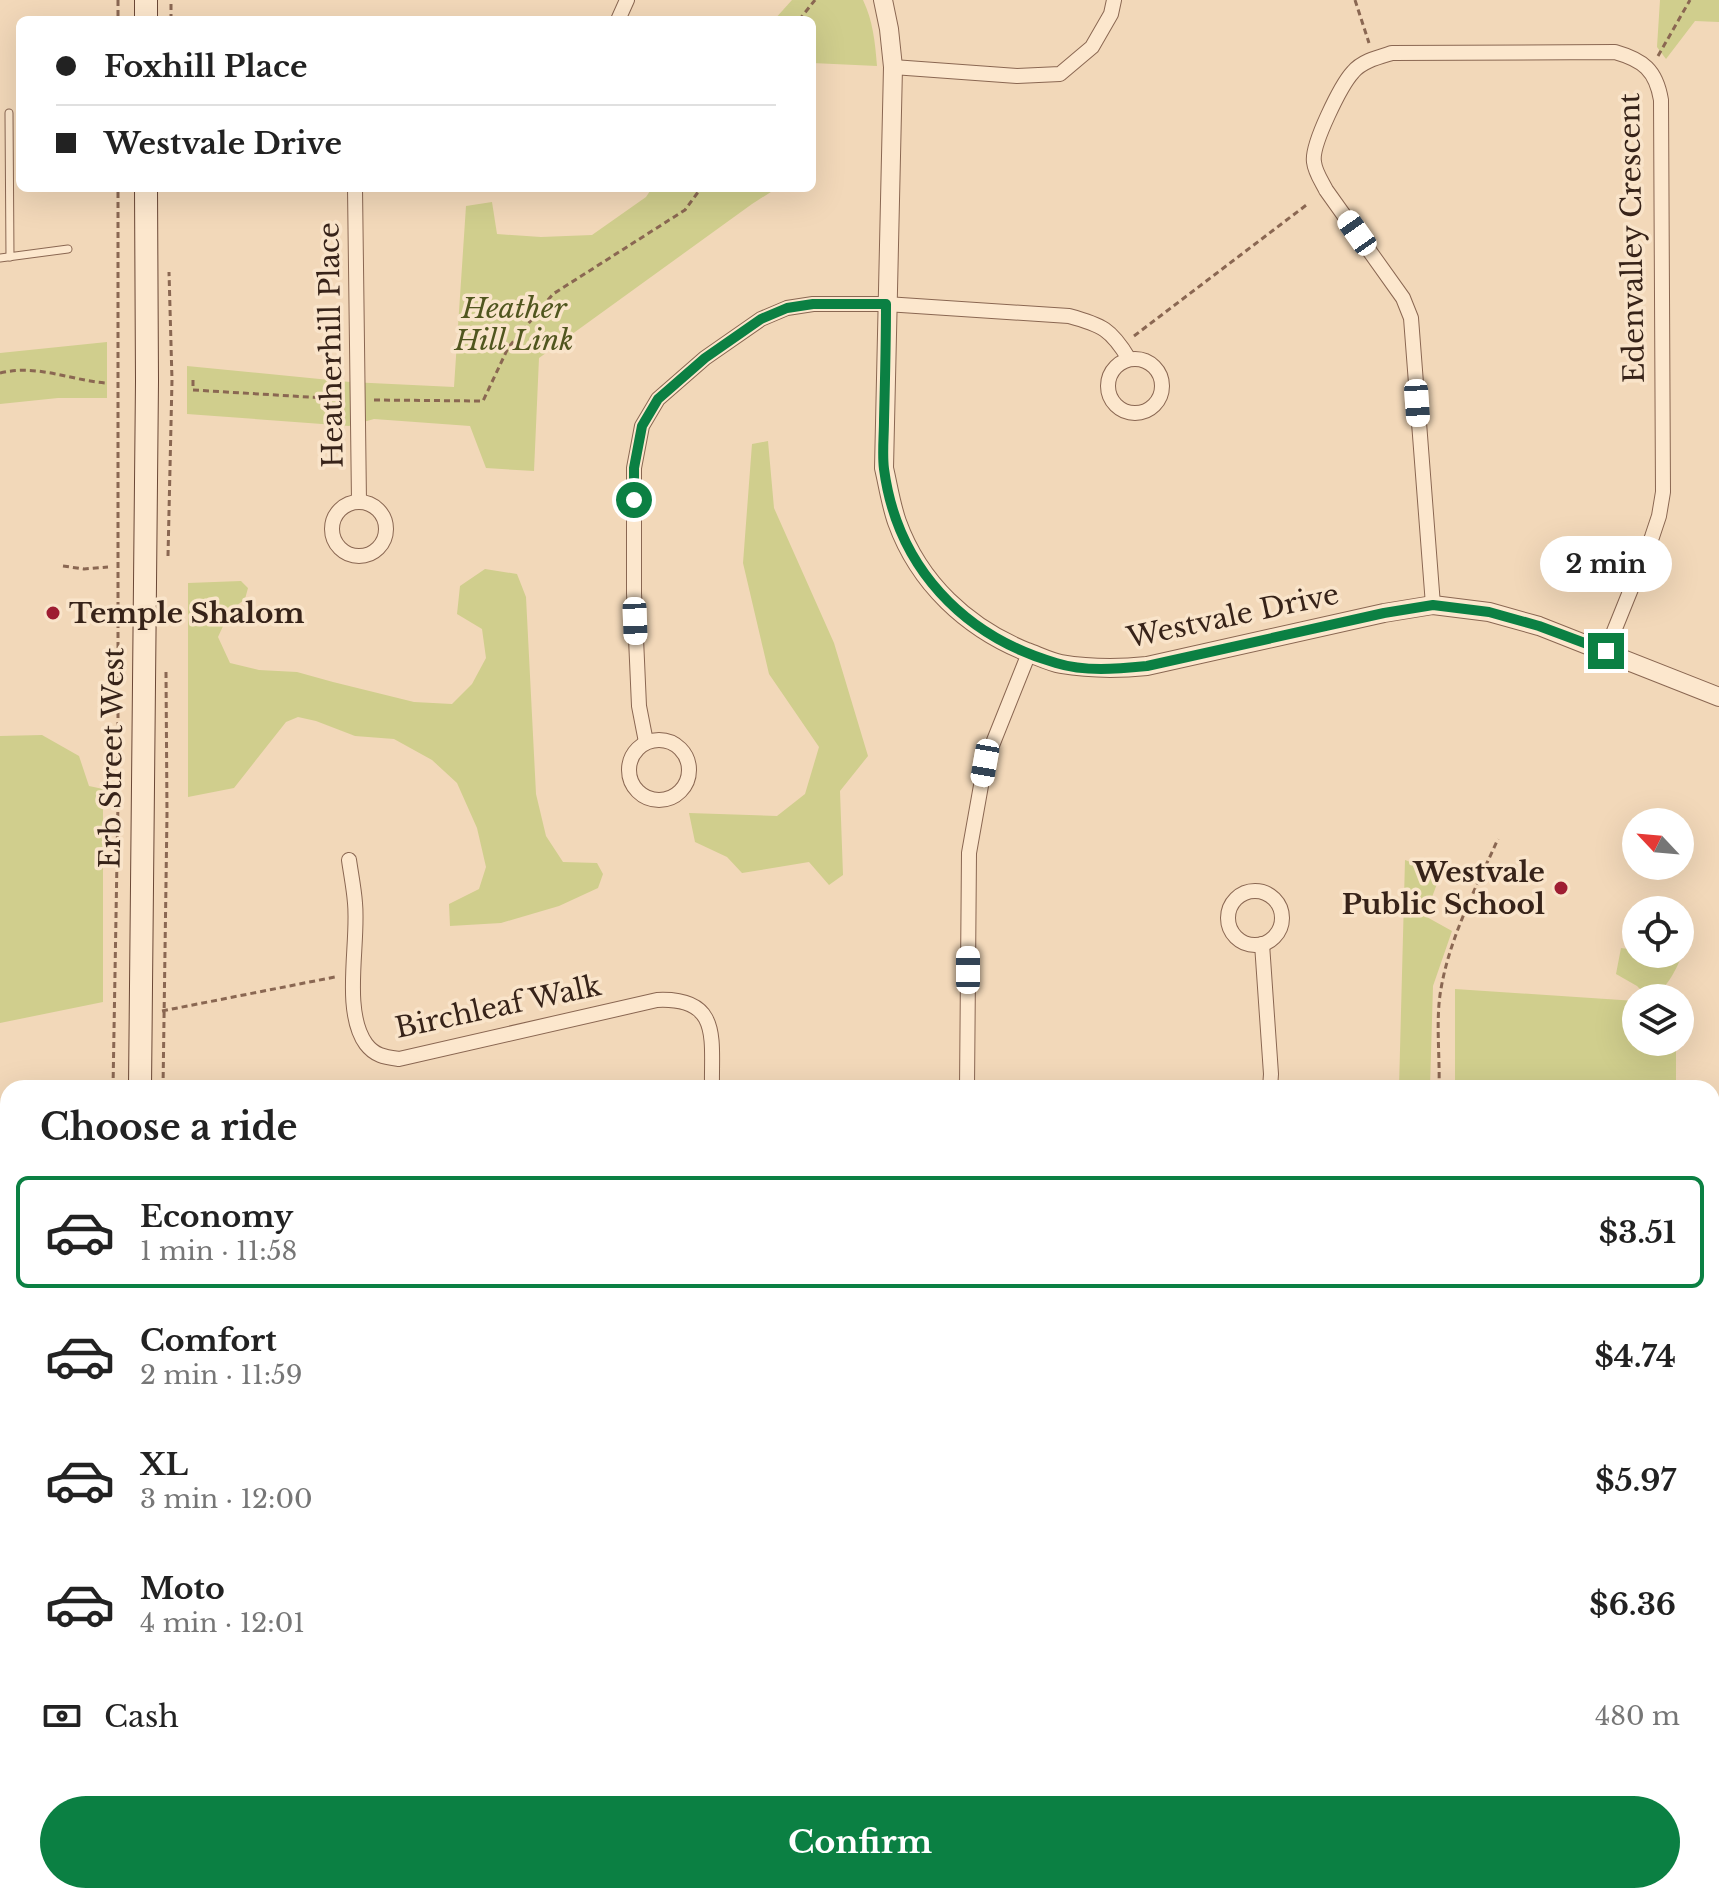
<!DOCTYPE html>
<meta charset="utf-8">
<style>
:root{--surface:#fff;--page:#f2f2f2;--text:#222;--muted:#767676;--line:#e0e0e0;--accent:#0b8043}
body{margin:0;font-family:"Libre Baskerville",serif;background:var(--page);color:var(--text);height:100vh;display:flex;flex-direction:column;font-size:30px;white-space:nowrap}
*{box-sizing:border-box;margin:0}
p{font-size:26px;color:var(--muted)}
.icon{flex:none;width:44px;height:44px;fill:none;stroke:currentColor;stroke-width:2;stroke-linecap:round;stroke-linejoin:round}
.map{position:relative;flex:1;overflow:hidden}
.details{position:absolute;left:0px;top:1080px;width:1720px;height:824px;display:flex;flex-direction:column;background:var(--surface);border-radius:24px 24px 0 0;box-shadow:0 8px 32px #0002}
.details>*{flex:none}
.guide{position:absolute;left:16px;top:16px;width:800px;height:176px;border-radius:12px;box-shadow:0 8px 32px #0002;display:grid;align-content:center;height:176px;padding:0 40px;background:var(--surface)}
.needle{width:52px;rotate:296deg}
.tools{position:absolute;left:1622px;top:808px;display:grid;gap:16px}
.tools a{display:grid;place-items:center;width:72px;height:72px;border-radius:50%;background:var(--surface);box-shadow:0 8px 32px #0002;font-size:40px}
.end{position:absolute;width:36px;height:36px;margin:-18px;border:10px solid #0b8043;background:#fff;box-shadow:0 0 0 4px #fff}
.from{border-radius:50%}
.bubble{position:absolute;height:56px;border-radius:28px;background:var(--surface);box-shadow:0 8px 32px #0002;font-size:26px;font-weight:700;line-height:56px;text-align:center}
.car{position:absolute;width:24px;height:48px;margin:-24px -12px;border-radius:10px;box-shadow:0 0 6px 2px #0007;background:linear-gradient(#fff 24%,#345 0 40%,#fff 0 76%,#345 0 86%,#fff 0)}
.guide b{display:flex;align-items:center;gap:28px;height:76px;font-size:30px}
.guide b+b{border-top:2px solid var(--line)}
.guide i{width:20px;height:20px;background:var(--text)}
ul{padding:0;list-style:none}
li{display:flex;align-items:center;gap:24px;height:112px;margin:0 16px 12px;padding:0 24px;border:4px solid transparent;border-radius:12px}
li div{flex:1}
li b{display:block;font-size:30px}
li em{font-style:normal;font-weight:700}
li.selected{border-color:var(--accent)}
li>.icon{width:72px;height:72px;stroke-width:1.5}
h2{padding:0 40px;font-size:36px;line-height:96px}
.pay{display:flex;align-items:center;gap:20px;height:88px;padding:0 40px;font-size:30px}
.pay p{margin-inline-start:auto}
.cta{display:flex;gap:16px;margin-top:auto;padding:16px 40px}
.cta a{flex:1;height:92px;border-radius:48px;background:var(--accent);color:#fff;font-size:32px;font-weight:700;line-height:92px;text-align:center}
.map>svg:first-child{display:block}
.green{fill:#d0ce8d}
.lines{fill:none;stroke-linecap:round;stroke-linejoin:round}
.service-casing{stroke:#8a6752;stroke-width:9}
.minor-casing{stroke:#8a6752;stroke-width:16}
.tertiary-casing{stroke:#8a6752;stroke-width:20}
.secondary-casing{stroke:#6b4836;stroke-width:24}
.path{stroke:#8a6752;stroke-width:3;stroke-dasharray:6 4;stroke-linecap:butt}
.service{stroke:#fce7cd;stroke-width:7}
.minor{stroke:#fce7cd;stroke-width:14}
.tertiary{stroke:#fce7cd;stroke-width:18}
.secondary{stroke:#fce7cd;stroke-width:22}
.route{stroke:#0b8043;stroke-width:10}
.poi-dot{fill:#9e1d32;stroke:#f9e4ca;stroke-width:3}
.labels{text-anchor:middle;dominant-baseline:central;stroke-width:7;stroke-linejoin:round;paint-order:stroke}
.street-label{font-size:28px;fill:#372319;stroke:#f9e4ca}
.park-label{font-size:28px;font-style:italic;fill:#50561e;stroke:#f9e4ca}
.poi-label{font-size:28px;font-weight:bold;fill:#372319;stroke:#f9e4ca;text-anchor:start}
</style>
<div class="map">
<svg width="1719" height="1904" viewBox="0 0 1719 1904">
<rect width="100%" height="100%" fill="#f2d8b9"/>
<g class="green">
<path d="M792,0H863C873,21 875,42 877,66L812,63V20H774Z"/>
<polygon points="1660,0 1719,0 1719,22 1695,21 1666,59 1657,47"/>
<polygon points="652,188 774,188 774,190 752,204 539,358 534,471 486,468 470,426 374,419 349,426 187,414 187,366 350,382 454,387 466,206 492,202 497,234 541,237 592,235 646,197"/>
<polygon points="107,342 107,398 58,398 0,404 0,353"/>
<polygon points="768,441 774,508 834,643 868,756 840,791 843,875 829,885 809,862 742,873 727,857 695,842 689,813 777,816 805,794 819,747 769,674 743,563 752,444"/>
<polygon points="485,569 517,574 526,597 536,794 546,836 563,862 597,863 603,874 598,888 559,906 501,923 450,926 449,904 479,889 486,867 477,828 457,783 432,760 394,739 355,736 316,721 298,717 286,722 234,788 188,797 188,583 241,581 248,588 245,599 230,611 218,637 230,663 259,670 297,672 333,682 414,702 452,704 472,684 486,658 482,629 457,614 460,586"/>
<polygon points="42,735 79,756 89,786 103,789 103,1002 0,1023 0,736"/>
<polygon points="1405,860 1441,873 1425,916 1452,931 1433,986 1430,1088 1399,1088"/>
<path d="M1621,948L1636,950V954L1682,955C1675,972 1666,991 1649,998L1637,986L1616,974Z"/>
<polygon points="1455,989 1636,1001 1636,1042 1676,1042 1676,1088 1455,1088"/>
<polygon points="1719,1156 1719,1454 1712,1454 1712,1159"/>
<polygon points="715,1896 911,1896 902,1904 736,1904"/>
</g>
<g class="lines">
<g class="service-casing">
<g id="service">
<polyline points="9,113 10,257"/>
<polyline points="0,258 68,249"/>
<polyline points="0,1410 8,1408"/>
<polyline points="0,1838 8,1836"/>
</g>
</g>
<g class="minor-casing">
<g id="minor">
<polyline points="618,20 627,0"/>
<polyline points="893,67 1017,76 1060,74 1092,47 1111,14 1114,0"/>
<polyline points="355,188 359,501"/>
<circle cx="1135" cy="386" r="27"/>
<circle cx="359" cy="529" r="27"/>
<path d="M1433,605L1411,318L1403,298L1326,190C1322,182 1315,172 1314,162C1311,145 1341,85 1353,72C1362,61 1379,57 1392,53L1615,52C1643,60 1656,70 1661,100L1663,492L1659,516L1652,537L1606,651"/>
<circle cx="659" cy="770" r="30"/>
<path d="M646,742L639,706L634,593V468L642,426L658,399L705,358L761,319L787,308L813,304H886L1069,316C1102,325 1111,329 1129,359"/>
<path d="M349,860C351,874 354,889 355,903C359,943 342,1011 366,1044C375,1056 385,1057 399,1059L657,1000C722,997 711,1040 712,1088"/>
<circle cx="1255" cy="918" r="27"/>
<polyline points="1262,944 1271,1074 1270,1088"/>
<polyline points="967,1088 969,853 985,763 1029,653"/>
<polyline points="0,1543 8,1541"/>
<polyline points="1712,1601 1719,1601"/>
<polyline points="1712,1739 1719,1740"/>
<polyline points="1712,1799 1719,1798"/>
<polyline points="1418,1896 1426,1904"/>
<polyline points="335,1904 335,1896"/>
<polyline points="1100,1904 1106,1896"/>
</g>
</g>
<g class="tertiary-casing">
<path id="tertiary" d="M883,0L889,29L893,67L884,468C888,485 891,505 897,522C919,583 967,628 1027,652C1038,656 1050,662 1061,664C1091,669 1117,669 1147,666L1384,613L1433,605L1489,612L1539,626L1719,697"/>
</g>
<g class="secondary-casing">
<g id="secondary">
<polyline points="146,20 146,0"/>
<polyline points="140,1088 147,381 146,188"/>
<polyline points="134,1904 134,1896"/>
</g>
</g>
<g class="path">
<polyline points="118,0 118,20"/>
<polyline points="1355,0 1369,43"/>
<polyline points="171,20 171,0"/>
<polyline points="799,20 815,0"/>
<polyline points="1658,56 1690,0"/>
<polyline points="1134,336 1309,203"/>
<path d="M0,373C38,364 69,380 106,383"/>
<polyline points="193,380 193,390 342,399"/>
<polyline points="374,400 483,401 508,348 553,294 685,210 701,188"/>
<polyline points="168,556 172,380 169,272"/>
<polyline points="63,566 84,569 108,567"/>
<polyline points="162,1011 335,977"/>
<polyline points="113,1088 118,802 118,188"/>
<polyline points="163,1088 167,814 166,672"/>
<path d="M1439,1088C1440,1058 1436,1024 1440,995C1448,940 1475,890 1498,839"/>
<polyline points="1712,1180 1719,1175"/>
<path d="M1712,1331C1714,1347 1718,1367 1712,1382"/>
<polyline points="1007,1896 1013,1904"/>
<polyline points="1592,1896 1596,1904"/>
<polyline points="1458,1904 1470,1896"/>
</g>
<use href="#service" class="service"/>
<use href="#minor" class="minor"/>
<use href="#tertiary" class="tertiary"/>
<use href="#secondary" class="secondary"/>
</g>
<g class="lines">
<path class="route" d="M634,500V468L642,426L658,399L705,358L761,319L787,308L813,304H886C886,343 885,382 884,420C884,436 882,454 884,469C897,567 963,636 1056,663C1085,672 1117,669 1147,666L1384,613L1433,605L1489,612L1539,626L1606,651"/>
</g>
<g class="poi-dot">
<circle cx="53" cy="613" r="8"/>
<circle cx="1561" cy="888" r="8"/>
</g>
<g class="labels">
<g class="street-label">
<text transform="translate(1632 238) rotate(-91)">Edenvalley Crescent</text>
<text transform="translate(331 345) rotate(-91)">Heatherhill Place</text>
<text transform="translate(1233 616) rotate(-12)">Westvale Drive</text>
<text transform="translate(112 758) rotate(-89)">Erb Street West</text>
<text transform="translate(498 1007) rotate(-12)">Birchleaf Walk</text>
</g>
<g class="park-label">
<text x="514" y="308">Heather<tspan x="514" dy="32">Hill Link</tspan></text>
</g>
<g class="poi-label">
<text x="69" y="613">Temple Shalom</text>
<text x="1545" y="872" text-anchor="end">Westvale<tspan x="1545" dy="32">Public School</tspan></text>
</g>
</g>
</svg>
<div class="tools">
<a><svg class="needle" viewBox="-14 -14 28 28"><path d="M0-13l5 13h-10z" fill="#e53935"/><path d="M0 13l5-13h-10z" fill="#767676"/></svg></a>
<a><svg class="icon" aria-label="locate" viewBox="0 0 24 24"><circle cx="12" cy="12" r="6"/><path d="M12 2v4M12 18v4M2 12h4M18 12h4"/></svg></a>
<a><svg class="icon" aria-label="layers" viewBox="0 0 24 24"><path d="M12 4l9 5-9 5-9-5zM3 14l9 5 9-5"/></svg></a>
</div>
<i class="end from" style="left:634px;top:500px"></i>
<i class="end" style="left:1606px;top:651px"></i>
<div class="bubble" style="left:1540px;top:536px;width:132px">2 min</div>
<i class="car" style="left:1357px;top:233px;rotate:325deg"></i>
<i class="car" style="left:1417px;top:403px;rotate:176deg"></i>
<i class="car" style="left:635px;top:621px;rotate:178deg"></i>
<i class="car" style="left:985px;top:763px;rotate:190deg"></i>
<i class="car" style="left:968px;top:970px;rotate:0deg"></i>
<div class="guide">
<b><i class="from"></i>Foxhill Place</b>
<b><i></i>Westvale Drive</b>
</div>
<section class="details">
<h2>Choose a ride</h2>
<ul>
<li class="selected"><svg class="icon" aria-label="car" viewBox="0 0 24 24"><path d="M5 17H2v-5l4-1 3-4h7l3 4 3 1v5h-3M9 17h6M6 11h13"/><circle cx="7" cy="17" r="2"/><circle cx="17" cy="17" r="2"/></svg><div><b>Economy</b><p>1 min · 11:58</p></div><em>$3.51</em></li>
<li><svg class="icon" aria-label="car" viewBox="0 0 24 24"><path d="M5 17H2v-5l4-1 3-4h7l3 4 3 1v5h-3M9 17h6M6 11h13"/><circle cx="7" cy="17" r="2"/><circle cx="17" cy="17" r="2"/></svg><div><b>Comfort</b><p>2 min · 11:59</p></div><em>$4.74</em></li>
<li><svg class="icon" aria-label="car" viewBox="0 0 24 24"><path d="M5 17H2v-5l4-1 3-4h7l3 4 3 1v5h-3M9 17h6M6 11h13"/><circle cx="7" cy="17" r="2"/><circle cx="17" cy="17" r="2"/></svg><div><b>XL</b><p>3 min · 12:00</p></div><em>$5.97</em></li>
<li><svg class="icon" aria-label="car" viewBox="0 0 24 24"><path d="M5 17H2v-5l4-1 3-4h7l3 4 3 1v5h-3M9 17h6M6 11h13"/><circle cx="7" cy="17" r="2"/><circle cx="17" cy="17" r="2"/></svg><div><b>Moto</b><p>4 min · 12:01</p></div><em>$6.36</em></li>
</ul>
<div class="pay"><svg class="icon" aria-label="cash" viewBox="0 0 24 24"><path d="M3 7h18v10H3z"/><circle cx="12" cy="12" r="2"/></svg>Cash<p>480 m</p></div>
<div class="cta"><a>Confirm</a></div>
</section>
</div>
